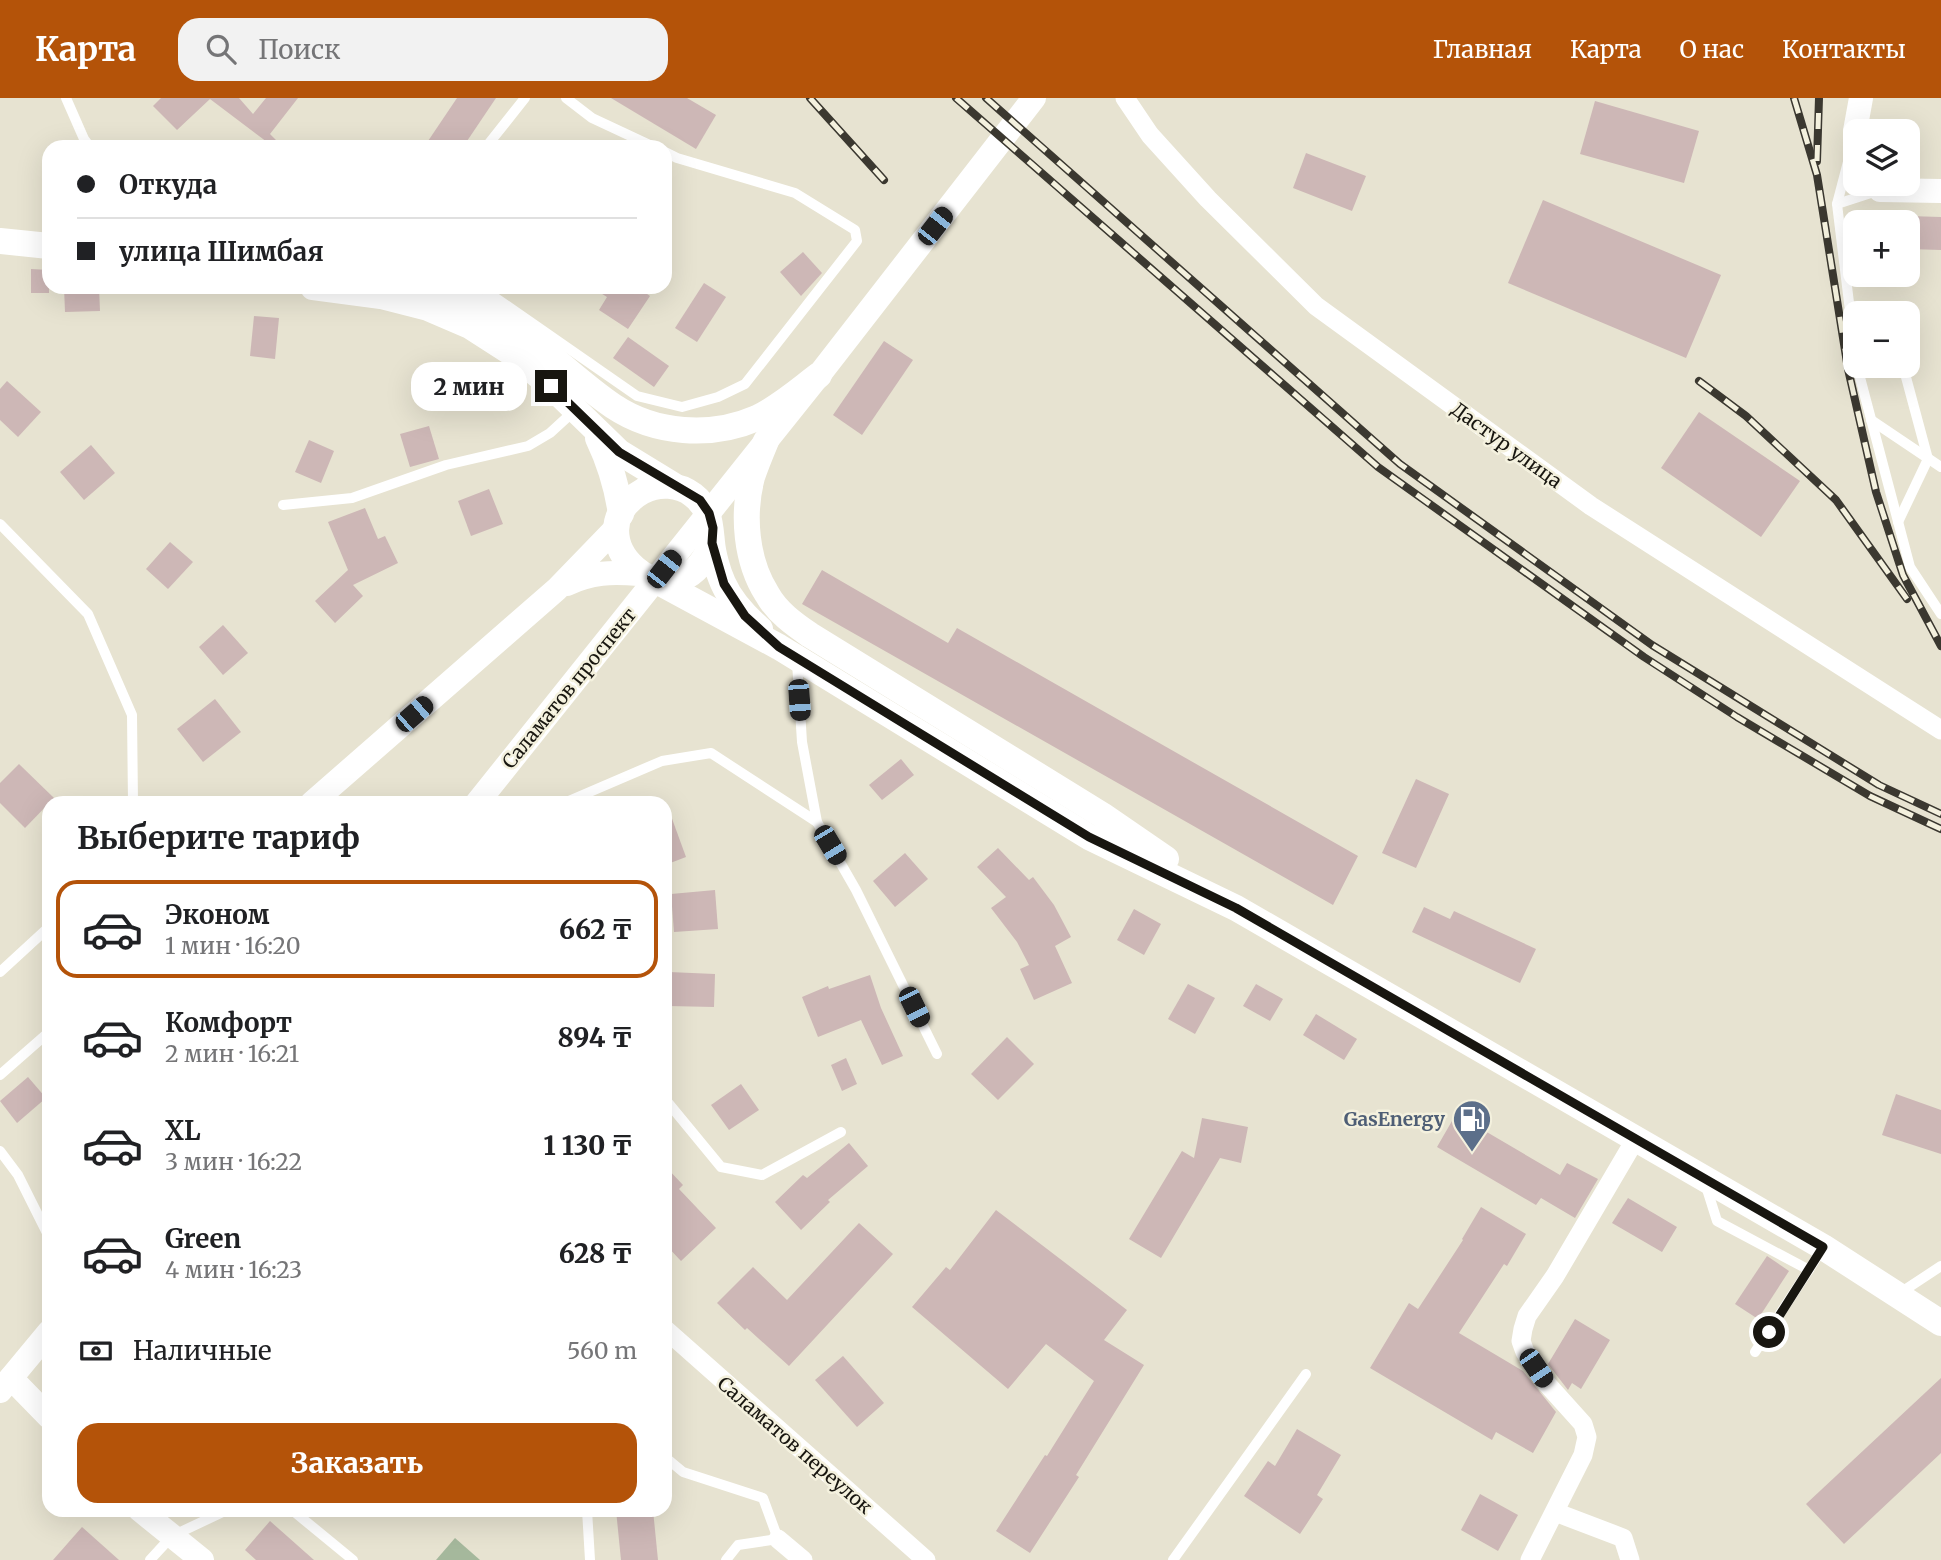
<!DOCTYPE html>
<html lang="ru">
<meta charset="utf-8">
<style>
:root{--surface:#fff;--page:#f2f2f2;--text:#202124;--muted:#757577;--line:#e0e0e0;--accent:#b45309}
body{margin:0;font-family:Merriweather,serif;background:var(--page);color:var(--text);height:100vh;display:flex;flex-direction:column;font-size:26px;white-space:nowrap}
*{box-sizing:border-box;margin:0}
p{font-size:23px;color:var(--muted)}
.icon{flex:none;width:38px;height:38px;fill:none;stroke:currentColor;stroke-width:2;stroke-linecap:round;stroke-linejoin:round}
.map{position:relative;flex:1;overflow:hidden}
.panel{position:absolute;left:42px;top:698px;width:630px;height:721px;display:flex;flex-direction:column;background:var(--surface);border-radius:21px;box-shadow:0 7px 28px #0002}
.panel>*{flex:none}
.top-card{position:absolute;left:42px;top:42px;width:630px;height:154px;border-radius:21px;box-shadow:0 7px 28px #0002;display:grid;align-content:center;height:154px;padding:0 35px;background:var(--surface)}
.fabs{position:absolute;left:1843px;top:21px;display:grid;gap:14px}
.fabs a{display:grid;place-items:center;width:77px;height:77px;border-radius:14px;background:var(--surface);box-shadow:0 7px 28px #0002;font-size:35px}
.end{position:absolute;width:32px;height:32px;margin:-16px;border:9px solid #181610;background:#fff;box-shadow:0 0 0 4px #fff}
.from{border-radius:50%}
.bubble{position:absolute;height:49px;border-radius:21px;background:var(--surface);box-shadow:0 7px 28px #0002;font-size:23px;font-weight:800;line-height:49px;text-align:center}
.car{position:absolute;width:21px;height:42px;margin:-21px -10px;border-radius:9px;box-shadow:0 0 5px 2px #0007;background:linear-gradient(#222 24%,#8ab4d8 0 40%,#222 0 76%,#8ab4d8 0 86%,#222 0)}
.top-card b{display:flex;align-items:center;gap:24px;height:66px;font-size:26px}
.top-card b+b{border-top:2px solid var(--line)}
.top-card i{width:18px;height:18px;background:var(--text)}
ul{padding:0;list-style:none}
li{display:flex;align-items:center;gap:21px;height:98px;margin:0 14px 10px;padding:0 21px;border:4px solid transparent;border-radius:21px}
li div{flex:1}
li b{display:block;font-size:26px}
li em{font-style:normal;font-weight:800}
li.selected{border-color:var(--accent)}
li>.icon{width:63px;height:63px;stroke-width:1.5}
h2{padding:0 35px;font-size:32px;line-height:84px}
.pay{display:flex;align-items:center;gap:18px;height:77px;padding:0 35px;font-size:26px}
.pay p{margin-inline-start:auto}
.cta{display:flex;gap:14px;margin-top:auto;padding:14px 35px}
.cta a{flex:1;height:80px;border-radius:21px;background:var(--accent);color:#fff;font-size:28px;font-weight:800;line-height:80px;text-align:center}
header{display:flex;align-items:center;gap:42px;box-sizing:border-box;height:98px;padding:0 35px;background:var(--accent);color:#fff}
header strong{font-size:33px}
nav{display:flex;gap:38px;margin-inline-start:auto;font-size:24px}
.search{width:490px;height:63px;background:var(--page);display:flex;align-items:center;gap:18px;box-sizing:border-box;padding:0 24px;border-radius:21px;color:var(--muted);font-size:26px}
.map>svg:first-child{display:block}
.green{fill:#a5b89c}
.building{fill:#cdb7b6}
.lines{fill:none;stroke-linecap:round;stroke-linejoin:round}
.service{stroke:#fff;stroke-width:10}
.minor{stroke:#fff;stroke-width:19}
.tertiary{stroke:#fff;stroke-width:24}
.secondary{stroke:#fff;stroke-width:26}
.rail-casing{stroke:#3b3830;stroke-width:8}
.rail{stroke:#f4f1de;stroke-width:5;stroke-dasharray:16;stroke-linecap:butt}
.route{stroke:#181610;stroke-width:9}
.labels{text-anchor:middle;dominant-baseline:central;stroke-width:5;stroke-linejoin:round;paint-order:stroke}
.street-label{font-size:19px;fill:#181610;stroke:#f4f1de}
.service-label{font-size:19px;font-weight:bold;fill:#4e5e75;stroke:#f4f1de;text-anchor:end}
</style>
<header>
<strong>Карта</strong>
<div class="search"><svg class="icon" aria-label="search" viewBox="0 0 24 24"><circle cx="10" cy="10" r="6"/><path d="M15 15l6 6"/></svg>Поиск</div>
<nav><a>Главная</a><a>Карта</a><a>О нас</a><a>Контакты</a></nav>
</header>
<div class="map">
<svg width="1941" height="1462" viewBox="0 0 1941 1462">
<rect width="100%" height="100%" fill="#e7e3d1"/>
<polygon class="green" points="455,1440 480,1462 436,1462"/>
<g class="building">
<polygon points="161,0 239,0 253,16 266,0 298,0 270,36 276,42 271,47 210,1 177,32 153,8"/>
<polygon points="457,0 496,0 463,49 424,49"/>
<polygon points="611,0 687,0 716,17 696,51"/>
<polygon points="1595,3 1699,33 1684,85 1580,56"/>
<polygon points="1306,55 1366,78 1352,113 1293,90"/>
<polygon points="1543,102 1721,177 1686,260 1508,185"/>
<polygon points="1908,118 1941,119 1941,152 1908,151"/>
<polygon points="803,154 822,175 801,198 780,174"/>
<polygon points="31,171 49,172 49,195 31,195"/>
<polygon points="704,185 726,199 697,244 675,230"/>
<polygon points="64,189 99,189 100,213 65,214"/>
<polygon points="591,189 637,189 650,198 628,231 599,212 607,199"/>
<polygon points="254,218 279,220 275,261 250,258"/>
<polygon points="628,239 669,268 654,289 613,260"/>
<polygon points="884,243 913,262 862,337 833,317"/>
<polygon points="7,283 41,314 18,339 0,322 0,291"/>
<polygon points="1699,314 1800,383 1761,439 1661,370"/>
<polygon points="429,328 439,361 410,369 400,336"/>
<polygon points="309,342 334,353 321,385 295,374"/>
<polygon points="91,347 115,375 84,402 60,374"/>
<polygon points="489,391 503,426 471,438 458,403"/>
<polygon points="365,410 378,441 385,438 398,465 353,487 363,498 335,525 315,503 348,472 328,424"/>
<polygon points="170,444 193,464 168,491 146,471"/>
<polygon points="822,472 948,545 957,530 1358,758 1333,807 802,506"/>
<polygon points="223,527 248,555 223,577 199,549"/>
<polygon points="215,601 241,634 203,664 177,631"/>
<polygon points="901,661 914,677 882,702 869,687"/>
<polygon points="19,666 54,700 25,730 0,705 0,685"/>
<polygon points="1416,681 1449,696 1416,770 1382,755"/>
<polygon points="665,707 667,707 686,759 665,767"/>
<polygon points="998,750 1029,782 1033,779 1054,807 1071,839 1055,848 1072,885 1034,902 1020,871 1029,867 1017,844 991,810 1006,799 977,769"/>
<polygon points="905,755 928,781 895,809 873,783"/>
<polygon points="715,792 718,831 674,834 671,796"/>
<polygon points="1424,809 1450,821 1454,813 1536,851 1520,885 1412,834"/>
<polygon points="1134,811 1161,826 1144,857 1117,842"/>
<polygon points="669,874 715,876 714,909 668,908"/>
<polygon points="870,877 881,910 903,958 882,967 861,922 818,939 802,899 828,888 829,891"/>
<polygon points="1188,886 1215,900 1195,936 1168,921"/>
<polygon points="1256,886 1283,901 1270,923 1243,908"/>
<polygon points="1316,916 1357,941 1344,962 1303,937"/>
<polygon points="1007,939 1034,966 998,1002 971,976"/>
<polygon points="846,960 857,986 842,993 831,967"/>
<polygon points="28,979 46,1000 17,1025 0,1003"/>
<polygon points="741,986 759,1012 729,1032 711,1007"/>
<polygon points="1896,996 1941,1012 1941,1056 1882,1037"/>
<polygon points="1456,1016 1560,1077 1567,1065 1598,1081 1575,1120 1541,1100 1536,1107 1437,1049"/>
<polygon points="1202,1020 1248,1029 1241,1065 1220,1060 1161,1160 1129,1141 1182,1053 1194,1060"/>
<polygon points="849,1045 868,1068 828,1102 830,1104 801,1132 775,1104 803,1077 807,1080"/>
<polygon points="665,1068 683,1087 679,1091 716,1130 681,1163 665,1146"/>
<polygon points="1628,1100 1677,1129 1662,1154 1612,1125"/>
<polygon points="1481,1109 1526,1136 1507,1168 1504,1166 1459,1235 1523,1273 1556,1314 1533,1355 1496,1334 1492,1342 1370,1270 1409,1205 1418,1211 1463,1142 1462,1141"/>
<polygon points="996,1112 1127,1212 1104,1242 1144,1267 1076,1377 1079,1379 1030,1455 996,1433 1045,1357 1047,1358 1094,1283 1046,1246 1008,1291 912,1209 946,1169 950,1172"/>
<polygon points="859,1125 893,1156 789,1268 747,1230 745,1232 717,1205 753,1169 787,1202"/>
<polygon points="1767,1158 1789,1173 1758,1221 1735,1206"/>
<polygon points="1575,1221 1610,1242 1581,1291 1572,1285 1568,1292 1548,1266"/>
<polygon points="843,1258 884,1305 857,1329 815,1282"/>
<polygon points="1941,1280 1941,1355 1844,1446 1806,1406"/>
<polygon points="1297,1331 1341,1357 1317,1397 1323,1401 1300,1436 1244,1398 1268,1363 1275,1368"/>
<polygon points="1480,1396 1518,1417 1498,1453 1461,1432"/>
<polygon points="616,1412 653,1412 658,1462 621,1462"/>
<polygon points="270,1423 314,1462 256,1462 245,1452"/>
<polygon points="82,1429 119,1462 53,1462"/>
</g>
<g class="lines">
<g class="service">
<polyline points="66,0 84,41 90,49"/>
<polyline points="566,0 592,20 654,49"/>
<polyline points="1855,37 1837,106 1855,254"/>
<polyline points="486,49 525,0"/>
<polyline points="1837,106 1880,92"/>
<polyline points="480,189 637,298 682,309 718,299 745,286 857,143 855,132 795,95 677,60 665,54"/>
<polyline points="1857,268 1910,469 1941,516"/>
<polyline points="1871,322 1941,369"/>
<polyline points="283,407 352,400 446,367 528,348 550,335 574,313"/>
<polyline points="1898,424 1928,361 1903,268"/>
<polyline points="0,426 88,516 132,617 133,705"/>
<polyline points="797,564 802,644 817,724 856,792 937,956"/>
<polyline points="564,705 662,663 711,655 817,724"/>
<polyline points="0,874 49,829"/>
<polyline points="0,977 49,934"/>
<polyline points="665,1001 721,1069 762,1077 841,1034"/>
<polyline points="0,1053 18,1077 49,1139"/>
<polyline points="1706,1088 1717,1123 1809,1172"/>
<polyline points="1900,1195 1941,1168"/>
<polyline points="1755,1254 1823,1150"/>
<polyline points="665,1359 683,1374 763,1400 778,1441 738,1447 726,1462"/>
<polyline points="292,1412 353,1462"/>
<polyline points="587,1412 590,1462"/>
<polyline points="150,1462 172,1438 227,1412"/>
<polyline points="1173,1462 1306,1276"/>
</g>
<g class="minor">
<polyline points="1125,0 1150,37 1208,101 1316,208 1591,408 1941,632"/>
<polyline points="665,1231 926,1462"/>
<polyline points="1555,1414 1623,1440 1630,1462"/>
<polyline points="778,1441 803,1462"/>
<polyline points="1530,1462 1583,1357 1587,1339 1583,1326 1547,1286 1525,1254 1521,1243 1523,1231 1527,1218 1555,1178 1635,1042"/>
</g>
<g class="tertiary">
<polyline points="1855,33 1861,0"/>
<polyline points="1877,86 1880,92 1941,93"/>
<path d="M567,486C591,474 612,474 639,476"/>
<polyline points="312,705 557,491 617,429"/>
<polyline points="477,705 819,277 1034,0"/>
<polyline points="11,1280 49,1319"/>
<polyline points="0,1293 49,1234"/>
<polyline points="140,1412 202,1462"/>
</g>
<g class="secondary">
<polyline points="0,143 49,148"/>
<polyline points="313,189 381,198 428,210 470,228 512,255 551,288 619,354 673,387"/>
<path d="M436,189C469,203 496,216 525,238C555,260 582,287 613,308C655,336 711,340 757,320C780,309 799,292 819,277"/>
<path d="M598,340C610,365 617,388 621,416"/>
<path d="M766,343C761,355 756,367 752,379C742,417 746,463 767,496C777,514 794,526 810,537L1102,717L1166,761"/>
<path d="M712,445C675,539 566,436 643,393C659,385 679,386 693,397C710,410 710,425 712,444C713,456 718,474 723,485C731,503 746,519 760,531"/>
<polyline points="655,482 779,549 1089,739 1236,810 1823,1149 1941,1225"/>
</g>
<g class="rail-casing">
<g id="rail">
<polyline points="810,0 884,82"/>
<polyline points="956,0 1378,369 1644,559 1737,619 1870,698 1941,731"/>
<polyline points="986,0 1400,366 1652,547 1879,687 1941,716"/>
<polyline points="1794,0 1817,77 1848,271 1876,394 1903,477 1941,548"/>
<polyline points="1817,63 1819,0"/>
<polyline points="1699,283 1746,318 1836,402 1907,501"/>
</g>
</g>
<use href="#rail" class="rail"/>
</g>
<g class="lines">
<polyline class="route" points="551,288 619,354 700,402 709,415 713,430 712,445 724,486 745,518 779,549 1089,739 1236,810 1823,1149 1769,1234"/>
</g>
<defs>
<g id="fuel-pin" transform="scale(2.0125)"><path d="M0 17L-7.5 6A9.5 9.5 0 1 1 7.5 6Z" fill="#5c6f8a" stroke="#f4f1de"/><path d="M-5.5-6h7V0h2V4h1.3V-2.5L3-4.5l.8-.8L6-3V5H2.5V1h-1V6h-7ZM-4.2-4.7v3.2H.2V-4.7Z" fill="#fff"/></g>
</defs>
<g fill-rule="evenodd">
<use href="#fuel-pin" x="1472" y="1021"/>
</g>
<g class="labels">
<g class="street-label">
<text transform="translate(1507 347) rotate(36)">Дастур улица</text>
<text transform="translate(569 590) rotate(-51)">Саламатов проспект</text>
<text transform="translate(795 1347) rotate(41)">Саламатов переулок</text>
</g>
<g class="service-label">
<text x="1445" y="1021">GasEnergy</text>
</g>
</g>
</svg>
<div class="fabs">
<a><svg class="icon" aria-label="layers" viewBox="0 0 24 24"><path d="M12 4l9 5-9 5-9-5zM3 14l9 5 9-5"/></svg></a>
<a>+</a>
<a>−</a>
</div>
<i class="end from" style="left:1769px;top:1234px"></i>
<i class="end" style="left:551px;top:288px"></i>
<div class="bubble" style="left:411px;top:264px;width:116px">2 мин</div>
<i class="car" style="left:935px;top:128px;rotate:38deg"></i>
<i class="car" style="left:664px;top:471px;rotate:38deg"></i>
<i class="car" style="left:799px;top:602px;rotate:176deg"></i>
<i class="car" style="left:414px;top:616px;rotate:49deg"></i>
<i class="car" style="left:830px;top:747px;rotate:149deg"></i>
<i class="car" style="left:914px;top:909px;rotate:154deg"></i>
<i class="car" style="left:1536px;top:1270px;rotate:146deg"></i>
<div class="top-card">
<b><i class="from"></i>Откуда</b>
<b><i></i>улица Шимбая</b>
</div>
<section class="panel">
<h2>Выберите тариф</h2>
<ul>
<li class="selected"><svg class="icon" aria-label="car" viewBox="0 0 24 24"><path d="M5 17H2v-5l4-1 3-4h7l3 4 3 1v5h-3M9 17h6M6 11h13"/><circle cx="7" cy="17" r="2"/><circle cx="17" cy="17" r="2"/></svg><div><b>Эконом</b><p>1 мин · 16:20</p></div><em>662 ₸</em></li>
<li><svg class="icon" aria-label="car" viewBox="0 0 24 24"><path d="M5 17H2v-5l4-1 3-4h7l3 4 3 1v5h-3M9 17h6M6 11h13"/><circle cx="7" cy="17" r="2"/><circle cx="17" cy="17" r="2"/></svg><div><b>Комфорт</b><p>2 мин · 16:21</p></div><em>894 ₸</em></li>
<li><svg class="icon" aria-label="car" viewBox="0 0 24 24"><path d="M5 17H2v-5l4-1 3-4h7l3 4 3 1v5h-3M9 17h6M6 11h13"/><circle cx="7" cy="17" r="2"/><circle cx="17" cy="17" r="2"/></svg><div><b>XL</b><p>3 мин · 16:22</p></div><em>1 130 ₸</em></li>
<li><svg class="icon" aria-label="car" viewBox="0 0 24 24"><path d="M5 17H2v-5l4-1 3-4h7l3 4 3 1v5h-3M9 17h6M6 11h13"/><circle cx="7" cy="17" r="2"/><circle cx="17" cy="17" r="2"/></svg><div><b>Green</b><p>4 мин · 16:23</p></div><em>628 ₸</em></li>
</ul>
<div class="pay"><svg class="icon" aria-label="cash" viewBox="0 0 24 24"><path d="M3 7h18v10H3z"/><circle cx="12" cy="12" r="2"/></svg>Наличные<p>560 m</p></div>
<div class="cta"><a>Заказать</a></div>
</section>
</div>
